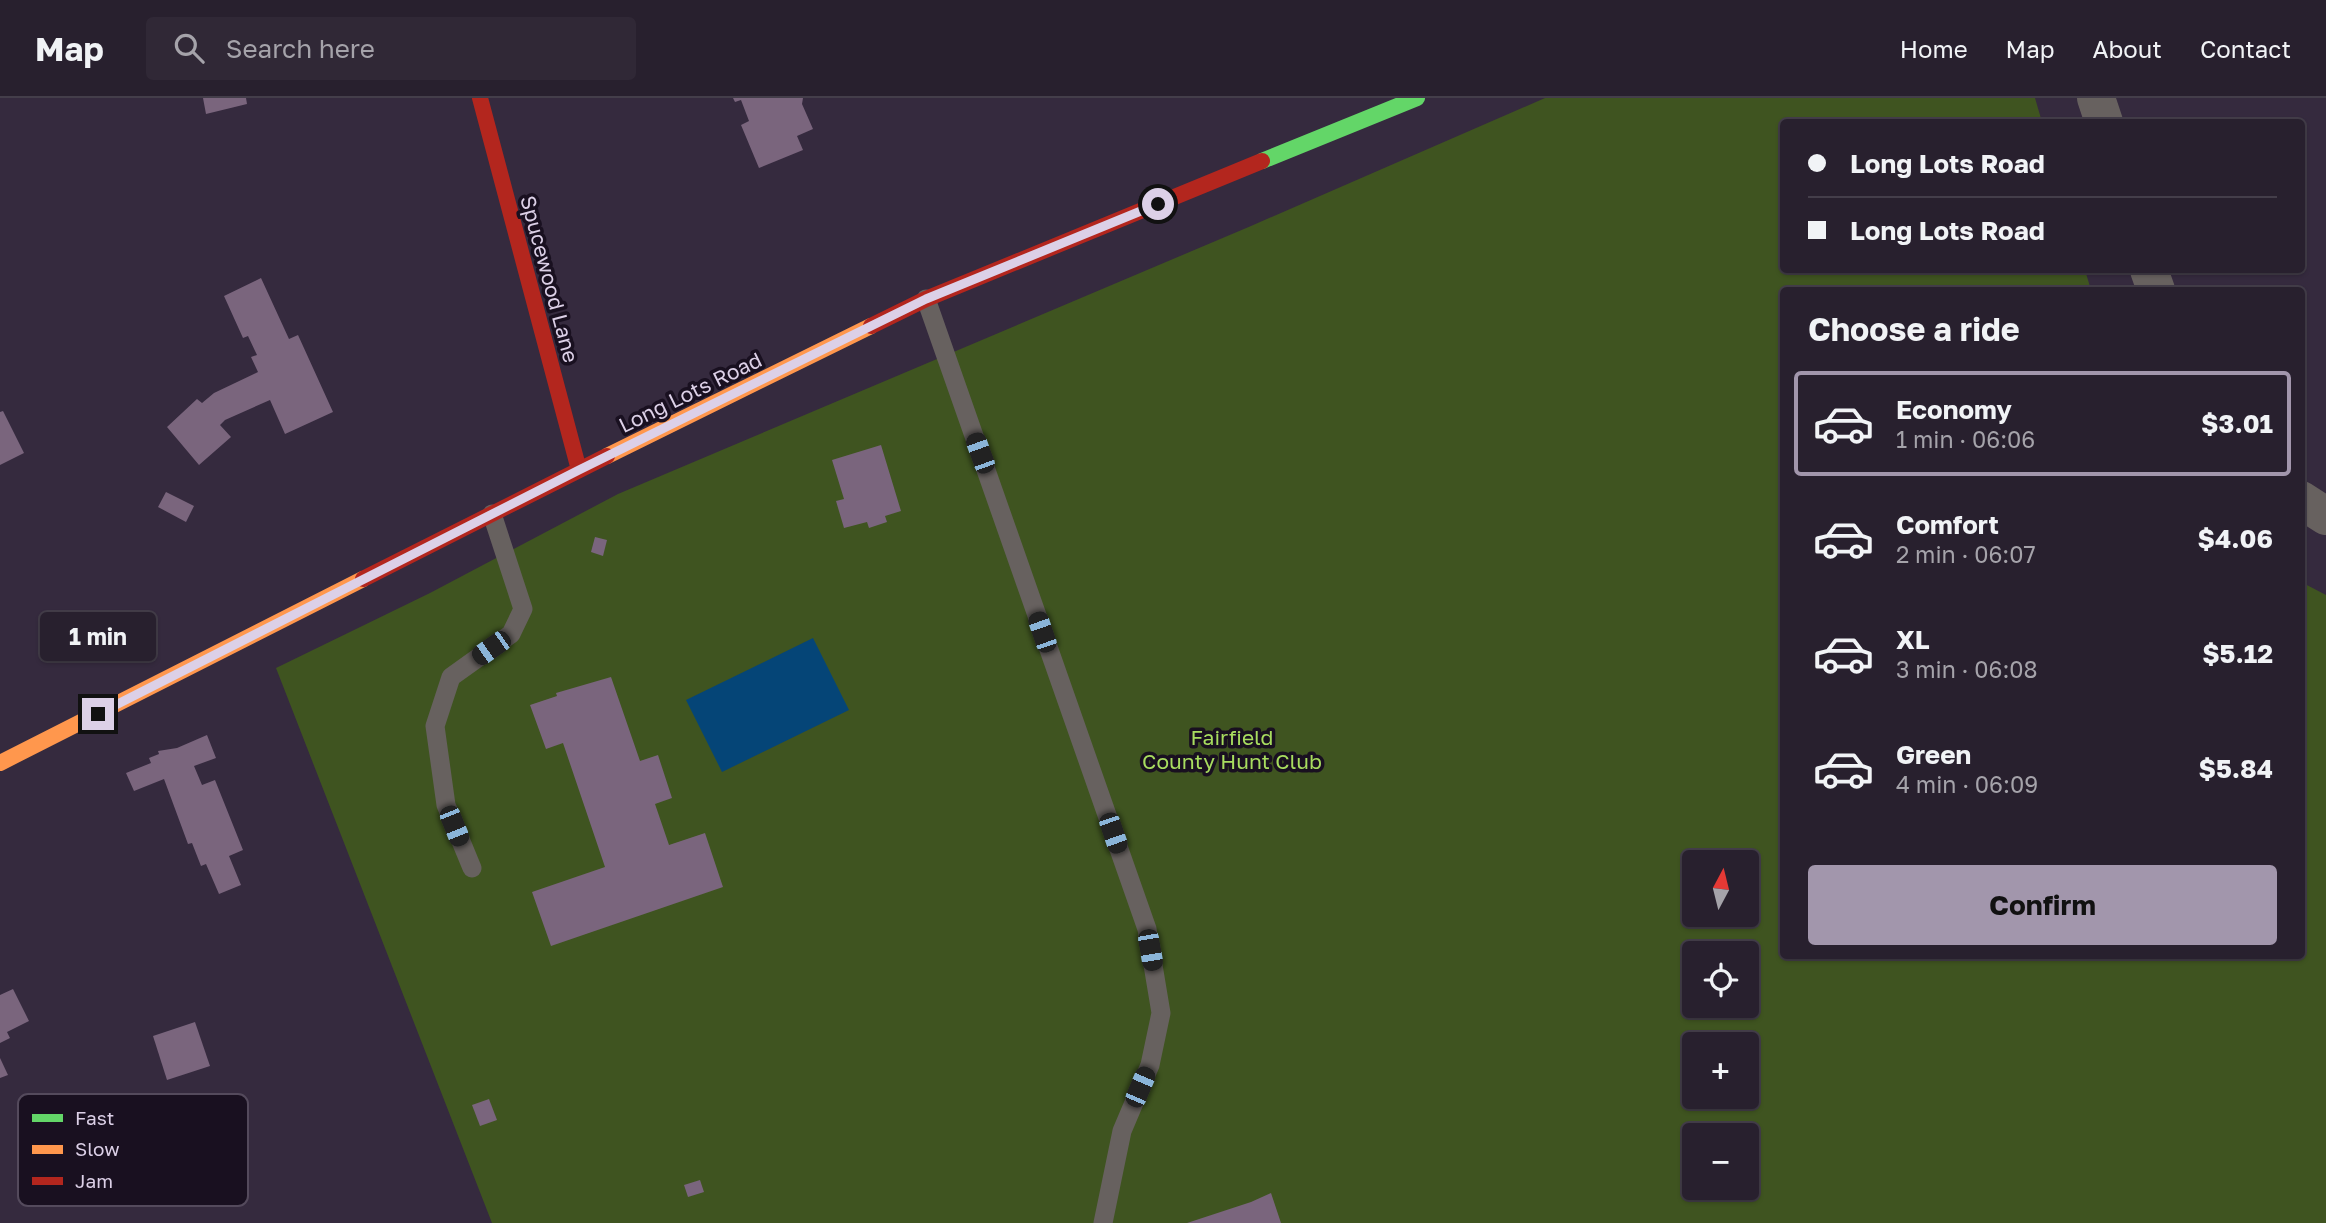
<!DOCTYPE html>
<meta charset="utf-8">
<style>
:root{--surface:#28202e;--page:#302836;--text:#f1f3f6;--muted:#a5a3aa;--line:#443e4a;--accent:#a296ac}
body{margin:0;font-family:"Golos Text",sans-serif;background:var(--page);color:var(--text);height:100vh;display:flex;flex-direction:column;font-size:26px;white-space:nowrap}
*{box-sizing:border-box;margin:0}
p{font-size:23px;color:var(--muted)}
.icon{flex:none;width:38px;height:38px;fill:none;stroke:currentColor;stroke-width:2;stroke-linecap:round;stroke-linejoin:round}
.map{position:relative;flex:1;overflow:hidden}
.panel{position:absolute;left:1780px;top:189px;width:525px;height:672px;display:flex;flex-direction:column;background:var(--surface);border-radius:7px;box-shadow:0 2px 5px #0004,0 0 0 2px var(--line)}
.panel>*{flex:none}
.hud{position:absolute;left:1780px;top:21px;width:525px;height:154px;border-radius:7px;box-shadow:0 2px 5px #0004,0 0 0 2px var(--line);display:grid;align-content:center;height:154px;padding:0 28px;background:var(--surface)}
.needle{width:46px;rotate:7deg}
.buttons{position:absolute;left:1682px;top:752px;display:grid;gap:14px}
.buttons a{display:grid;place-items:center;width:77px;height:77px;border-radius:7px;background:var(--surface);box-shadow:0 2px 5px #0004,0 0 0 2px var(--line);font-size:35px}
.end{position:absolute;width:32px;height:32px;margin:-16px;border:9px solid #dcd0e7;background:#111;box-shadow:0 0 0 4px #111}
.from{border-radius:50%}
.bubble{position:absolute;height:49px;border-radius:7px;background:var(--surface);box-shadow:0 2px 5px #0004,0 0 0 2px var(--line);font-size:23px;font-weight:700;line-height:49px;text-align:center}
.car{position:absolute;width:21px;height:42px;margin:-21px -10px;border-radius:9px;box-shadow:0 0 5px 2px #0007;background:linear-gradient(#222 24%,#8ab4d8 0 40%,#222 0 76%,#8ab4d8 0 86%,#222 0)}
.hud b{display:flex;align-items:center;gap:24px;height:66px;font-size:26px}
.hud b+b{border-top:2px solid var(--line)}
.hud i{width:18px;height:18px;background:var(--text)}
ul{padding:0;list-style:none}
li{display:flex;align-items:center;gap:21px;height:105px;margin:0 14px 10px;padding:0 14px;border:4px solid transparent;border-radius:7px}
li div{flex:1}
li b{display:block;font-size:26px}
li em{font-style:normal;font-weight:700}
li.selected{border-color:var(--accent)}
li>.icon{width:63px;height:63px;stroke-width:1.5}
h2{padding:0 28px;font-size:32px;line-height:84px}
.primary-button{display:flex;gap:14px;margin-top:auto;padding:14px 28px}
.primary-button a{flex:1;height:80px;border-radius:7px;background:var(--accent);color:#111;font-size:28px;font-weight:700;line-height:80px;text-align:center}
header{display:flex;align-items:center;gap:42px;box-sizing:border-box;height:98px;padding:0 35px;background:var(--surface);border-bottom:2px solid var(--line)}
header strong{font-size:33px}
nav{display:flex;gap:38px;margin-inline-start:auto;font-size:24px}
.search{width:490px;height:63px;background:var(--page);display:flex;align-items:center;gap:18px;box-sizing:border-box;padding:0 24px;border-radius:7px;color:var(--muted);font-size:26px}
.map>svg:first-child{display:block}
.green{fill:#3f5420;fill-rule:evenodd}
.water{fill:#054577}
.building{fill:#7a657d}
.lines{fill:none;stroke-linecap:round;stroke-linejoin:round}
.lane{stroke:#67615f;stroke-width:19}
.street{stroke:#67615f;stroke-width:38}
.fast{stroke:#63d668;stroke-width:16}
.slow{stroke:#ff974d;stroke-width:16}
.jam{stroke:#b3261e;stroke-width:16}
.route{stroke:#dcd0e7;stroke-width:9}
.labels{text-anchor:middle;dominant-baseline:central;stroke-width:7;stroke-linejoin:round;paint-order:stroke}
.street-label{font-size:21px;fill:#dcd0e7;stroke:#191020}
.park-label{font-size:21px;fill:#a8dd5f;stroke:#191020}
.key{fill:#191020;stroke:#544a5c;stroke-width:2}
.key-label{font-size:19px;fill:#dcd0e7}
</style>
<header>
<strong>Map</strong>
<div class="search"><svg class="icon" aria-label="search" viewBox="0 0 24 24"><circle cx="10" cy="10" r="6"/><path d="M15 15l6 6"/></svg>Search here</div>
<nav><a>Home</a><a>Map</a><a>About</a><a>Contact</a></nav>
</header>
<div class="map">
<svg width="2326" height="1125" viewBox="0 0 2326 1125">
<rect width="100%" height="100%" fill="#352a3e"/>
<path class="green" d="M1545,0H2035L2042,24H1783V172H2085L2091,192H1783V858H2301V484L2326,497V1125H492L276,570L430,495L618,396L1251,128ZM1694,765H1746V817H1694ZM1694,856H1746V908H1694ZM1694,947H1746V999H1694ZM1694,1038H1746V1090H1694Z"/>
<polygon class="water" points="813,540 849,612 722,674 686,602"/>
<g class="building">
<polygon points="203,0 246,0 247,6 206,16"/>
<polygon points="733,0 803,0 802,6 813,31 797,38 803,52 759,70 741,27 749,23 741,2 735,4"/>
<polygon points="261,180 289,241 298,237 333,314 285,336 270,302 225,322 220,327 231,339 199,367 167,329 197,301 202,305 214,295 258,274 251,259 257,257 248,238 243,240 224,198"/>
<polygon points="3,313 24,355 0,367 0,314"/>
<polygon points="881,347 901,413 885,418 887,424 869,430 867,424 844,430 836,403 844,401 832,362"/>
<polygon points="166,394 194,408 186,424 158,409"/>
<polygon points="595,439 607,442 603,458 591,454"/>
<polygon points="611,579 640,663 658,657 672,700 655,706 669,747 705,735 723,789 551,848 532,794 605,769 563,645 546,651 530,607 557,598 556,595"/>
<polygon points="207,637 216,660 194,668 202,687 215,682 243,752 229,758 241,787 219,796 206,766 201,768 192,745 188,746 164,681 134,693 126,675 151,665 149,660 159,656 158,653 177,650"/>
<polygon points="13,891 29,923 7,934 10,940 0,945 0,897"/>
<polygon points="195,924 210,968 167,982 153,938"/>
<polygon points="0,960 8,977 0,980"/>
<polygon points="489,1001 497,1022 480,1028 472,1007"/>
<polygon points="700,1082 704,1094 688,1099 684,1087"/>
<polygon points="1271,1095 1281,1125 1187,1125 1251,1104"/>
</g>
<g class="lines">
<g class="lane">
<polyline points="926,201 1147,831 1161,915 1150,967 1122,1033 1103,1125"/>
<polyline points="472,770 446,707 435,628 451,579 511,536 523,511 492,416"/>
</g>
<g class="street">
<polyline points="2096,0 2104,24"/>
<polyline points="2149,172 2156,192"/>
<polyline points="2301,402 2326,418"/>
</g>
<polyline class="fast" points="1262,63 1417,0"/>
<g class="slow">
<polyline points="607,358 871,228"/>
<polyline points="0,665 363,481"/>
</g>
<g class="jam">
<polyline points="480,0 579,372"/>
<polyline points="871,228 926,201 1262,63"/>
<polyline points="363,481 607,358"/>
</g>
</g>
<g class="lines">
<polyline class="route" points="98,616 579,372 926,201 1158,106"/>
</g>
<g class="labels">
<g class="street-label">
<text transform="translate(550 181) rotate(75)">Spucewood Lane</text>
<text transform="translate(690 294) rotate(-26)">Long Lots Road</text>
</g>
<g class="park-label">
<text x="1232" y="639">Fairfield<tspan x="1232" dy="24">County Hunt Club</tspan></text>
</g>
</g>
<rect x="18" y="996" width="230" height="112" rx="10" class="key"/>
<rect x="32" y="1016" width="31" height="8" fill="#63d668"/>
<rect x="32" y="1047" width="31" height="9" fill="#ff974d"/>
<rect x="32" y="1079" width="31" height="8" fill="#b3261e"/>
<g class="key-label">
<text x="75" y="1027">Fast</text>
<text x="75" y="1058">Slow</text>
<text x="75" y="1090">Jam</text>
</g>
</svg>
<div class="buttons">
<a><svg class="needle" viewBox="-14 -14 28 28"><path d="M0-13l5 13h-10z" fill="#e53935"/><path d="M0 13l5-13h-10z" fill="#a5a3aa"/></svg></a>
<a><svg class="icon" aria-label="locate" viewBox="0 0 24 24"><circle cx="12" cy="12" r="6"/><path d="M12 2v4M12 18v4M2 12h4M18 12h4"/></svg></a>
<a>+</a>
<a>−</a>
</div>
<i class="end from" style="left:1158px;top:106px"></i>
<i class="end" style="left:98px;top:616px"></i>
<div class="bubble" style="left:40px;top:514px;width:116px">1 min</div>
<i class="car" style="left:980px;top:355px;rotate:340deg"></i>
<i class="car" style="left:1042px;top:534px;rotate:341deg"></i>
<i class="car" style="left:491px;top:550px;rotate:235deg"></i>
<i class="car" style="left:454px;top:728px;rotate:158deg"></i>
<i class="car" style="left:1113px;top:735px;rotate:161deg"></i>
<i class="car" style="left:1150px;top:852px;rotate:170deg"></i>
<i class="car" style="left:1140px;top:989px;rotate:23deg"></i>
<div class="hud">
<b><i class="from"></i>Long Lots Road</b>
<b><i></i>Long Lots Road</b>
</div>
<section class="panel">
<h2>Choose a ride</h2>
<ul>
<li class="selected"><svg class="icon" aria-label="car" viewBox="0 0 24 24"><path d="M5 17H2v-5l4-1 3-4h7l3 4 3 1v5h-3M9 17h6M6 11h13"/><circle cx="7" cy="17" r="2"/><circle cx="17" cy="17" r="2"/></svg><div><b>Economy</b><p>1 min · 06:06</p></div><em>$3.01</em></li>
<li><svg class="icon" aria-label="car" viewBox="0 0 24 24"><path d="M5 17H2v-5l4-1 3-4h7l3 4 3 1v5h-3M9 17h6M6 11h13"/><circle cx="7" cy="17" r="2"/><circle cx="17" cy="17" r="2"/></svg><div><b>Comfort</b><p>2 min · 06:07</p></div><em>$4.06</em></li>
<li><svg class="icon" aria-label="car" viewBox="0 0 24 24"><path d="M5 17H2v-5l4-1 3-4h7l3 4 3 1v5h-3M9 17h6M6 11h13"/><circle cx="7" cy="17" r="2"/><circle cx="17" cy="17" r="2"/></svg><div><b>XL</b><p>3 min · 06:08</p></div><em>$5.12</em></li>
<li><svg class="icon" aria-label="car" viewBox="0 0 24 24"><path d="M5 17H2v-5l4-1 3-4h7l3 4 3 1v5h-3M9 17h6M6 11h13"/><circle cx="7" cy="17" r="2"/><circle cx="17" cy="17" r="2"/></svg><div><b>Green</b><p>4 min · 06:09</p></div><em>$5.84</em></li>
</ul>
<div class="primary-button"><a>Confirm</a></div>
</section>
</div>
